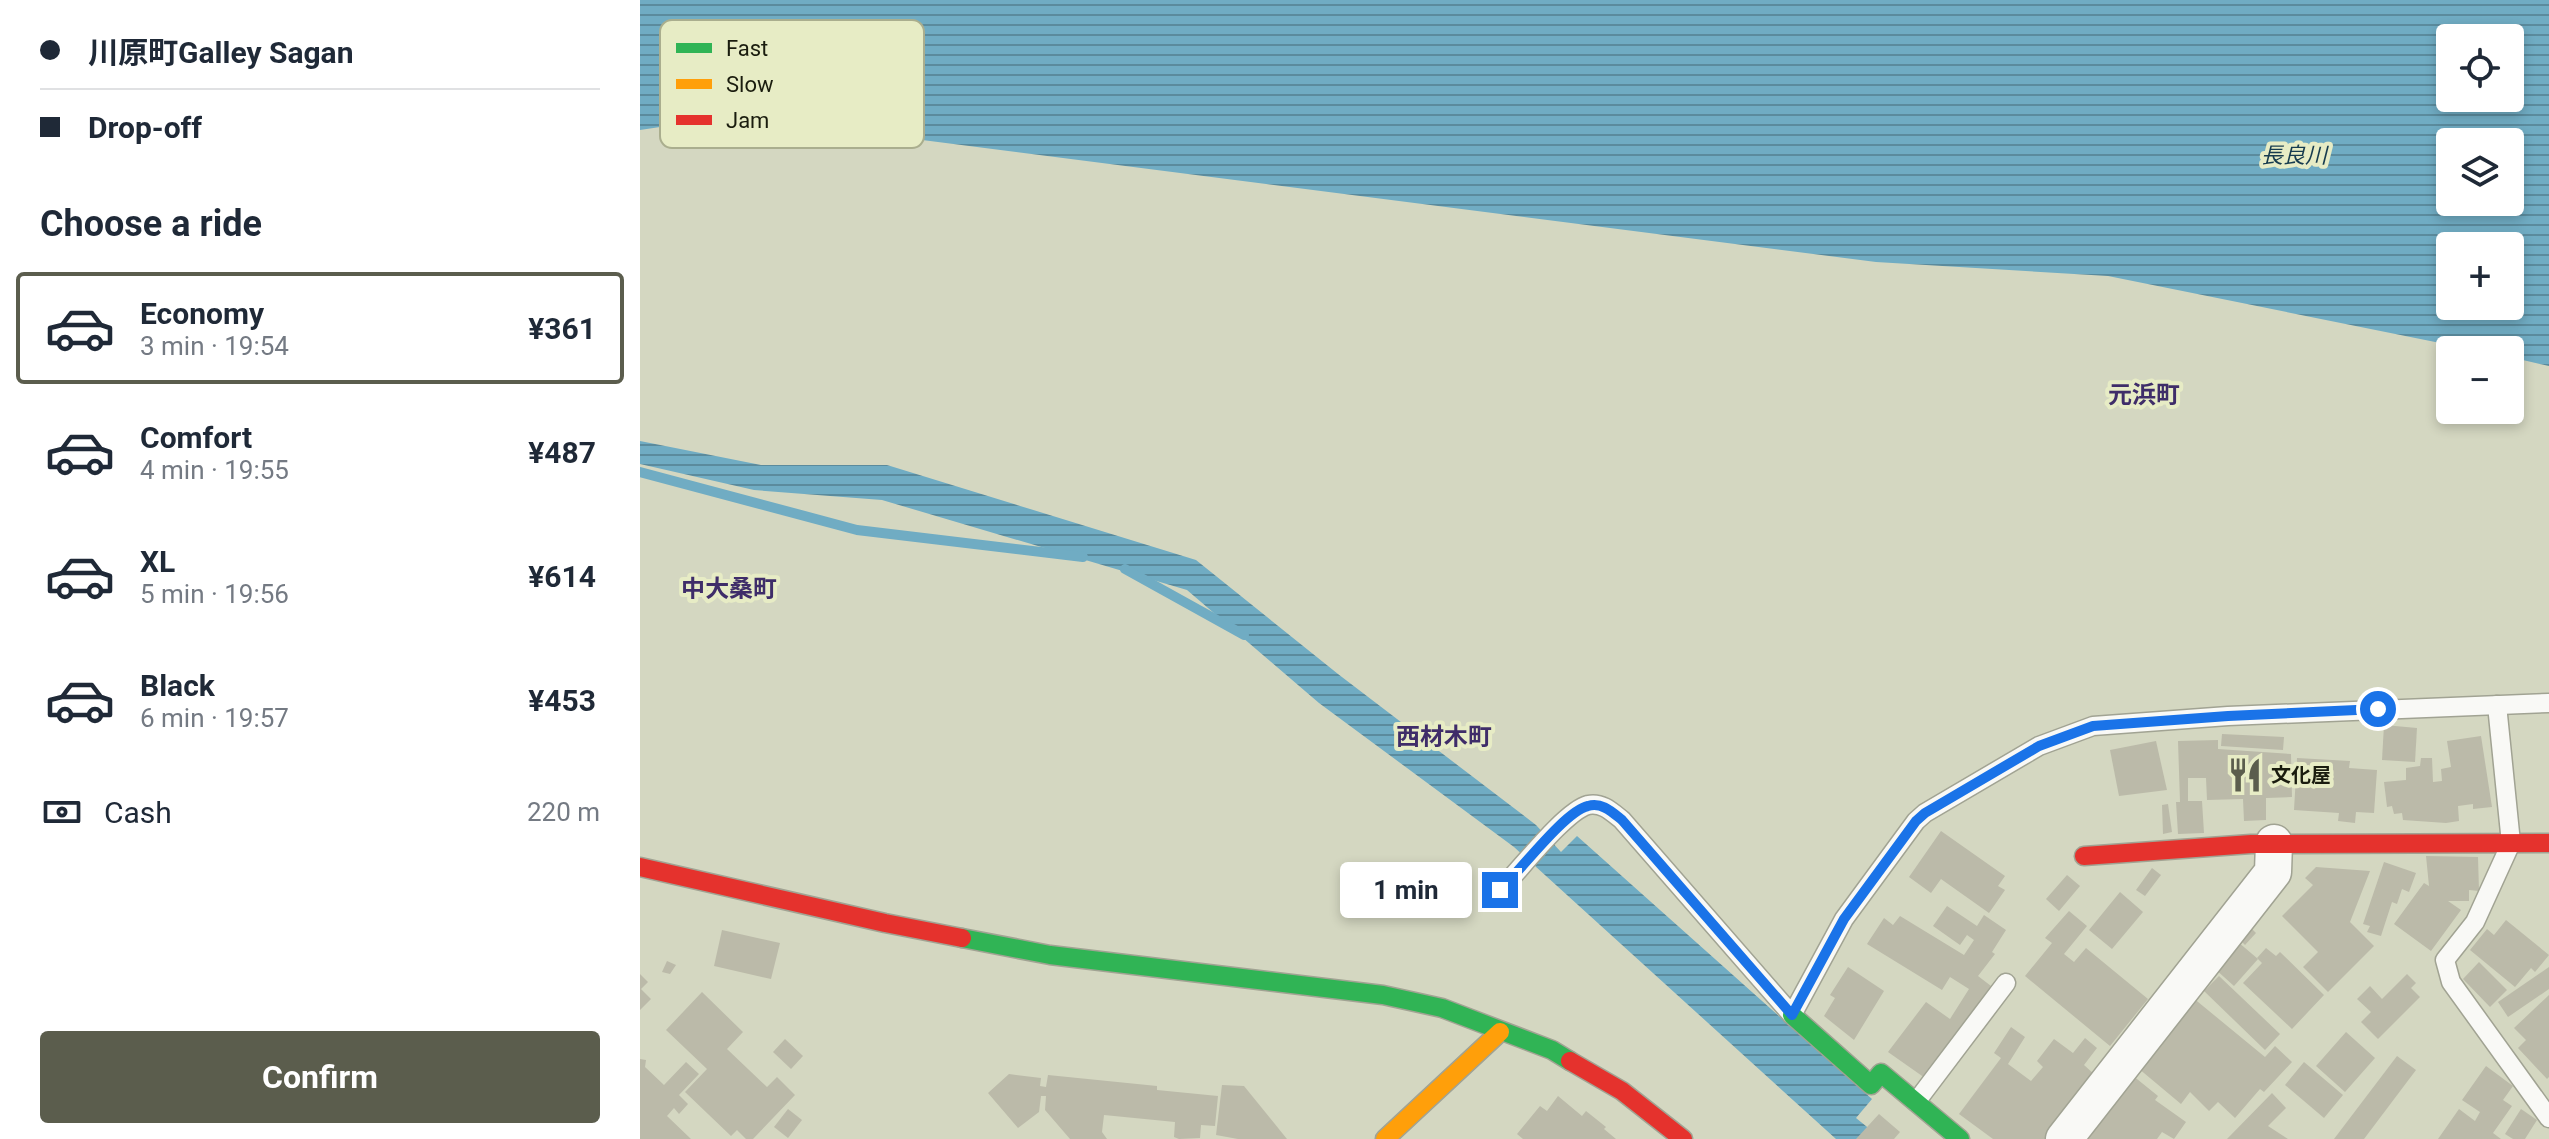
<!DOCTYPE html>
<meta charset="utf-8">
<style>
:root{--surface:#fff;--page:#f2f2f3;--text:#1f2937;--muted:#747a83;--line:#e0e1e3;--accent:#5b5d4d}
body{margin:0;font-family:Roboto,"Noto Sans JP",sans-serif;background:var(--page);color:var(--text);height:100vh;display:flex;flex-direction:column;font-size:30px;white-space:nowrap}
*{box-sizing:border-box;margin:0}
p{font-size:26px;color:var(--muted)}
.icon{flex:none;width:44px;height:44px;fill:none;stroke:currentColor;stroke-width:2;stroke-linecap:round;stroke-linejoin:round}
.map{position:relative;flex:1;overflow:hidden}
.sheet{display:flex;flex-direction:column;background:var(--surface);width:640px}
.sheet>*{flex:none}
.banner{display:grid;align-content:center;height:176px;padding:0 40px;background:var(--surface)}
.fabs{position:absolute;left:1796px;top:24px;display:grid;gap:16px}
.fabs a{display:grid;place-items:center;width:88px;height:88px;border-radius:8px;background:var(--surface);box-shadow:0 4px 12px #0003;font-size:40px}
.end{position:absolute;width:36px;height:36px;margin:-18px;border:10px solid #1a73e8;background:#fff;box-shadow:0 0 0 4px #fff}
.from{border-radius:50%}
.bubble{position:absolute;height:56px;border-radius:8px;background:var(--surface);box-shadow:0 4px 12px #0003;font-size:26px;font-weight:700;line-height:56px;text-align:center}
.banner b{display:flex;align-items:center;gap:28px;height:76px;font-size:30px}
.banner b+b{border-top:2px solid var(--line)}
.banner i{width:20px;height:20px;background:var(--text)}
ul{padding:0;list-style:none}
li{display:flex;align-items:center;gap:24px;height:112px;margin:0 16px 12px;padding:0 24px;border:4px solid transparent;border-radius:8px}
li div{flex:1}
li b{display:block;font-size:30px}
li em{font-style:normal;font-weight:700}
li.active{border-color:var(--accent)}
li>.icon{width:72px;height:72px;stroke-width:1.5}
h2{padding:0 40px;font-size:36px;line-height:96px}
.pay{display:flex;align-items:center;gap:20px;height:88px;padding:0 40px;font-size:30px}
.pay p{margin-inline-start:auto}
.primary-button{display:flex;gap:16px;margin-top:auto;padding:16px 40px}
.primary-button a{flex:1;height:92px;border-radius:8px;background:var(--accent);color:#fff;font-size:32px;font-weight:700;line-height:92px;text-align:center}
main{display:flex;flex:1;min-height:0}
.map>svg:first-child{display:block}
.water{fill:url(#water-rules);fill-rule:evenodd}
.lines{fill:none;stroke-linecap:round;stroke-linejoin:round}
.stream{stroke:#70acc3;stroke-width:10}
.building{fill:#bbbaa9}
.lane-casing{stroke:#a1a393;stroke-width:21}
.street-casing{stroke:#a1a393;stroke-width:39}
.fast-casing{stroke:#a1a393;stroke-width:21}
.slow-casing{stroke:#a1a393;stroke-width:21}
.jam-casing{stroke:#a1a393;stroke-width:21}
.lane{stroke:#f9f9f6;stroke-width:18}
.street{stroke:#f9f9f6;stroke-width:36}
.fast{stroke:#30b455;stroke-width:18}
.slow{stroke:#ff9f0a;stroke-width:18}
.jam{stroke:#e5322d;stroke-width:18}
.route{stroke:#1a73e8;stroke-width:10}
.labels{text-anchor:middle;dominant-baseline:central;stroke-width:8;stroke-linejoin:round;paint-order:stroke}
.poi-label{font-size:20px;font-weight:bold;fill:#1a1c0e;stroke:#e7ecc5;text-anchor:start}
.water-label{font-size:22px;font-style:italic;fill:#173c4f;stroke:#e7ecc5}
.quarter-label{font-size:24px;font-weight:bold;fill:#3f2d69;stroke:#e7ecc5}
.key{fill:#e7ecc5;stroke:#aaae8e;stroke-width:2}
.key-label{font-size:22px;fill:#1a1c0e}
</style>
<main>
<section class="sheet">
<div class="banner">
<b><i class="from"></i>川原町Galley Sagan</b>
<b><i></i>Drop-off</b>
</div>
<h2>Choose a ride</h2>
<ul>
<li class="active"><svg class="icon" aria-label="car" viewBox="0 0 24 24"><path d="M5 17H2v-5l4-1 3-4h7l3 4 3 1v5h-3M9 17h6M6 11h13"/><circle cx="7" cy="17" r="2"/><circle cx="17" cy="17" r="2"/></svg><div><b>Economy</b><p>3 min · 19:54</p></div><em>¥361</em></li>
<li><svg class="icon" aria-label="car" viewBox="0 0 24 24"><path d="M5 17H2v-5l4-1 3-4h7l3 4 3 1v5h-3M9 17h6M6 11h13"/><circle cx="7" cy="17" r="2"/><circle cx="17" cy="17" r="2"/></svg><div><b>Comfort</b><p>4 min · 19:55</p></div><em>¥487</em></li>
<li><svg class="icon" aria-label="car" viewBox="0 0 24 24"><path d="M5 17H2v-5l4-1 3-4h7l3 4 3 1v5h-3M9 17h6M6 11h13"/><circle cx="7" cy="17" r="2"/><circle cx="17" cy="17" r="2"/></svg><div><b>XL</b><p>5 min · 19:56</p></div><em>¥614</em></li>
<li><svg class="icon" aria-label="car" viewBox="0 0 24 24"><path d="M5 17H2v-5l4-1 3-4h7l3 4 3 1v5h-3M9 17h6M6 11h13"/><circle cx="7" cy="17" r="2"/><circle cx="17" cy="17" r="2"/></svg><div><b>Black</b><p>6 min · 19:57</p></div><em>¥453</em></li>
</ul>
<div class="pay"><svg class="icon" aria-label="cash" viewBox="0 0 24 24"><path d="M3 7h18v10H3z"/><circle cx="12" cy="12" r="2"/></svg>Cash<p>220 m</p></div>
<div class="primary-button"><a>Confirm</a></div>
</section>
<div class="map">
<svg width="1909" height="1139" viewBox="0 0 1909 1139">
<defs>
<pattern id="water-rules" width="6" height="5" patternUnits="userSpaceOnUse" patternTransform="scale(2)"><rect width="6" height="5" fill="#70acc3"/><path d="M0 2.5h6" fill="none" stroke="#5b8b9d"/></pattern>
</defs>
<rect width="100%" height="100%" fill="#d4d7c1"/>
<g class="water">
<path d="M0,0H1909V366L1870,357V350H1835L1468,276L1236,262L94,116L0,130ZM1810,38H1870V98H1810ZM1810,142H1870V202H1810ZM1810,246H1870V306H1810Z"/>
<polygon points="0,441 121,465 247,465 556,560 698,674 896,825 921,852 937,836 1232,1099 1216,1118 1242,1139 1196,1139 874,847 679,703 547,590 242,500 114,490 0,464"/>
</g>
<g class="lines">
<g class="stream">
<polyline points="0,472 217,530 443,557"/>
<polyline points="485,569 604,635"/>
</g>
</g>
<g class="building">
<polygon points="1744,725 1777,728 1775,762 1742,760"/>
<polygon points="1582,734 1644,737 1643,750 1581,746"/>
<polygon points="1841,736 1852,807 1833,809 1833,804 1818,806 1819,821 1806,823 1763,820 1762,813 1754,814 1752,806 1747,807 1744,782 1766,780 1766,768 1780,766 1781,758 1792,758 1793,782 1802,781 1801,769 1811,767 1807,741"/>
<polygon points="1578,740 1578,749 1651,754 1652,797 1626,798 1626,820 1604,821 1603,799 1567,800 1566,778 1548,778 1548,801 1562,801 1564,833 1538,834 1536,802 1540,802 1538,741"/>
<polygon points="1516,741 1527,790 1479,796 1470,750"/>
<polygon points="1657,758 1710,761 1709,768 1737,770 1734,813 1716,812 1715,823 1698,821 1699,813 1654,810"/>
<polygon points="1528,804 1532,832 1523,834 1522,805"/>
<polygon points="1301,831 1365,876 1358,886 1365,890 1349,913 1301,879 1291,893 1269,877"/>
<polygon points="1786,856 1838,857 1839,891 1829,890 1829,901 1808,901 1821,910 1791,951 1754,924 1784,883 1789,886"/>
<polygon points="1744,862 1776,873 1769,892 1762,889 1757,904 1752,902 1741,936 1727,932 1730,926 1723,924"/>
<polygon points="1676,867 1730,871 1710,922 1734,946 1688,992 1663,967 1678,952 1642,916 1673,885 1665,878"/>
<polygon points="1512,868 1521,875 1505,896 1496,890"/>
<polygon points="1427,875 1440,886 1419,911 1406,899"/>
<polygon points="1480,892 1503,912 1472,949 1449,930"/>
<polygon points="1307,906 1337,926 1344,915 1366,930 1352,952 1355,954 1338,976 1351,986 1285,1078 1248,1052 1286,1002 1310,1019 1329,989 1310,977 1302,990 1227,944 1244,918 1253,925 1260,916 1324,955 1334,940 1327,935 1320,945 1293,926"/>
<polygon points="1429,911 1447,926 1424,954 1434,962 1446,948 1508,999 1470,1046 1385,976 1412,943 1405,938"/>
<polygon points="1866,920 1909,955 1895,972 1891,968 1875,987 1830,950 1847,929 1854,935"/>
<polygon points="1608,925 1616,933 1605,945 1597,937"/>
<polygon points="82,930 140,943 131,979 74,966"/>
<polygon points="1598,942 1618,959 1594,986 1574,968"/>
<polygon points="1626,948 1636,956 1640,952 1684,995 1652,1029 1603,983 1622,963 1617,958"/>
<polygon points="27,961 36,965 30,974 22,972"/>
<polygon points="1839,962 1867,990 1850,1007 1823,979"/>
<polygon points="1208,967 1244,991 1214,1040 1184,1016 1195,998 1190,995"/>
<polygon points="1909,967 1909,989 1868,1017 1858,1002"/>
<polygon points="0,974 8,982 1,989 11,999 0,1010"/>
<polygon points="1767,974 1776,983 1771,988 1780,997 1738,1039 1721,1022 1731,1012 1717,999 1730,986 1742,999"/>
<polygon points="1579,976 1640,1034 1625,1050 1564,991"/>
<polygon points="62,992 103,1032 87,1049 127,1087 137,1077 155,1095 113,1139 106,1139 97,1130 91,1136 45,1092 67,1069 26,1030"/>
<polygon points="1909,995 1909,1077 1907,1079 1878,1048 1886,1040 1874,1028"/>
<polygon points="1552,997 1625,1057 1635,1046 1652,1062 1624,1092 1620,1089 1595,1118 1578,1102 1569,1111 1550,1092 1541,1104 1498,1068"/>
<polygon points="1371,1027 1385,1037 1368,1064 1391,1081 1403,1067 1397,1061 1414,1039 1433,1053 1445,1038 1457,1048 1444,1065 1455,1075 1405,1139 1353,1139 1319,1114 1361,1058 1354,1053"/>
<polygon points="1706,1032 1735,1058 1705,1092 1676,1066"/>
<polygon points="145,1039 163,1056 151,1069 133,1052"/>
<polygon points="1757,1056 1776,1070 1724,1139 1694,1139"/>
<polygon points="0,1059 6,1060 5,1067 24,1085 46,1062 59,1074 39,1095 48,1104 39,1114 34,1108 27,1116 51,1139 0,1139"/>
<polygon points="1664,1062 1703,1095 1684,1118 1645,1085"/>
<polygon points="1846,1066 1873,1086 1863,1100 1872,1106 1853,1133 1861,1139 1798,1139 1819,1109 1835,1121 1840,1112 1822,1100"/>
<polygon points="369,1074 401,1078 400,1086 406,1087 408,1075 517,1086 517,1090 578,1096 575,1126 561,1125 560,1138 539,1139 534,1137 535,1122 464,1115 462,1132 467,1139 430,1139 405,1110 406,1096 401,1096 399,1112 378,1128 348,1093"/>
<polygon points="1492,1075 1518,1096 1515,1100 1546,1122 1534,1139 1522,1132 1517,1139 1443,1139"/>
<polygon points="582,1085 604,1086 647,1139 598,1139 576,1135"/>
<polygon points="1632,1093 1646,1108 1628,1126 1648,1139 1587,1139"/>
<polygon points="918,1096 942,1116 946,1111 966,1127 964,1129 976,1139 883,1139 877,1134 900,1106 907,1111"/>
<polygon points="148,1109 162,1120 148,1138 134,1127"/>
<polygon points="1881,1109 1897,1120 1885,1139 1873,1139 1865,1134"/>
<polygon points="1239,1114 1260,1132 1254,1139 1216,1139"/>
</g>
<g class="lines">
<g class="lane-casing">
<g id="lane">
<polyline points="1857,705 1871,843 1835,922 1805,960 1811,982 1909,1118"/>
<path d="M860,890C879,871 925,811 948,805C962,802 972,812 982,820L1152,1015L1204,919L1276,821L1285,813L1399,746L1453,726L1588,716L1909,703"/>
<polyline points="1276,1102 1366,983"/>
</g>
</g>
<g class="street-casing">
<polyline id="street" points="1424,1139 1633,872 1634,843"/>
</g>
<g class="fast-casing">
<g id="fast">
<polyline points="322,938 410,955 743,995 802,1008 912,1050 930,1061"/>
<polyline points="1152,1015 1231,1085 1241,1073 1320,1139"/>
</g>
</g>
<g class="slow-casing">
<polyline id="slow" points="745,1139 860,1032"/>
</g>
<g class="jam-casing">
<g id="jam">
<polyline points="1444,856 1611,844 1909,843"/>
<polyline points="0,867 245,923 322,938"/>
<polyline points="930,1061 982,1091 1043,1139"/>
</g>
</g>
<use href="#lane" class="lane"/>
<use href="#street" class="street"/>
<use href="#fast" class="fast"/>
<use href="#slow" class="slow"/>
<use href="#jam" class="jam"/>
</g>
<g class="lines">
<path class="route" d="M860,890C880,871 925,811 948,806C962,802 972,812 982,820L1152,1015L1204,919L1276,821L1285,813L1399,746L1453,726L1588,716L1738,709"/>
</g>
<defs>
<g id="restaurant-bare" transform="scale(2.76)"><path d="M-5-6h1v4h1v-4h1v4h1v-4h1v5L-1.5 .5V6h-2V.5L-5-1ZM5-6V6H3V1.5H1.5Q1.5-4 5-6Z" fill="#5b5d4d" stroke="#e7ecc5" stroke-width="2.5" paint-order="stroke"/></g>
</defs>
<g fill-rule="evenodd">
<use href="#restaurant-bare" x="1605" y="775"/>
</g>
<g class="labels">
<g class="poi-label">
<text x="1631" y="775">文化屋</text>
</g>
<g class="water-label">
<text x="1654" y="155">長良川</text>
</g>
<g class="quarter-label">
<text x="1504" y="395">元浜町</text>
<text x="89" y="589">中大桑町</text>
<text x="804" y="737">西材木町</text>
</g>
</g>
<rect x="20" y="20" width="264" height="128" rx="12" class="key"/>
<rect x="36" y="43" width="36" height="10" fill="#30b455"/>
<rect x="36" y="79" width="36" height="10" fill="#ff9f0a"/>
<rect x="36" y="115" width="36" height="10" fill="#e5322d"/>
<g class="key-label">
<text x="86" y="56">Fast</text>
<text x="86" y="92">Slow</text>
<text x="86" y="128">Jam</text>
</g>
</svg>
<div class="fabs">
<a><svg class="icon" aria-label="locate" viewBox="0 0 24 24"><circle cx="12" cy="12" r="6"/><path d="M12 2v4M12 18v4M2 12h4M18 12h4"/></svg></a>
<a><svg class="icon" aria-label="layers" viewBox="0 0 24 24"><path d="M12 4l9 5-9 5-9-5zM3 14l9 5 9-5"/></svg></a>
<a>+</a>
<a>−</a>
</div>
<i class="end from" style="left:1738px;top:709px"></i>
<i class="end" style="left:860px;top:890px"></i>
<div class="bubble" style="left:700px;top:862px;width:132px">1 min</div>
</div>
</main>
